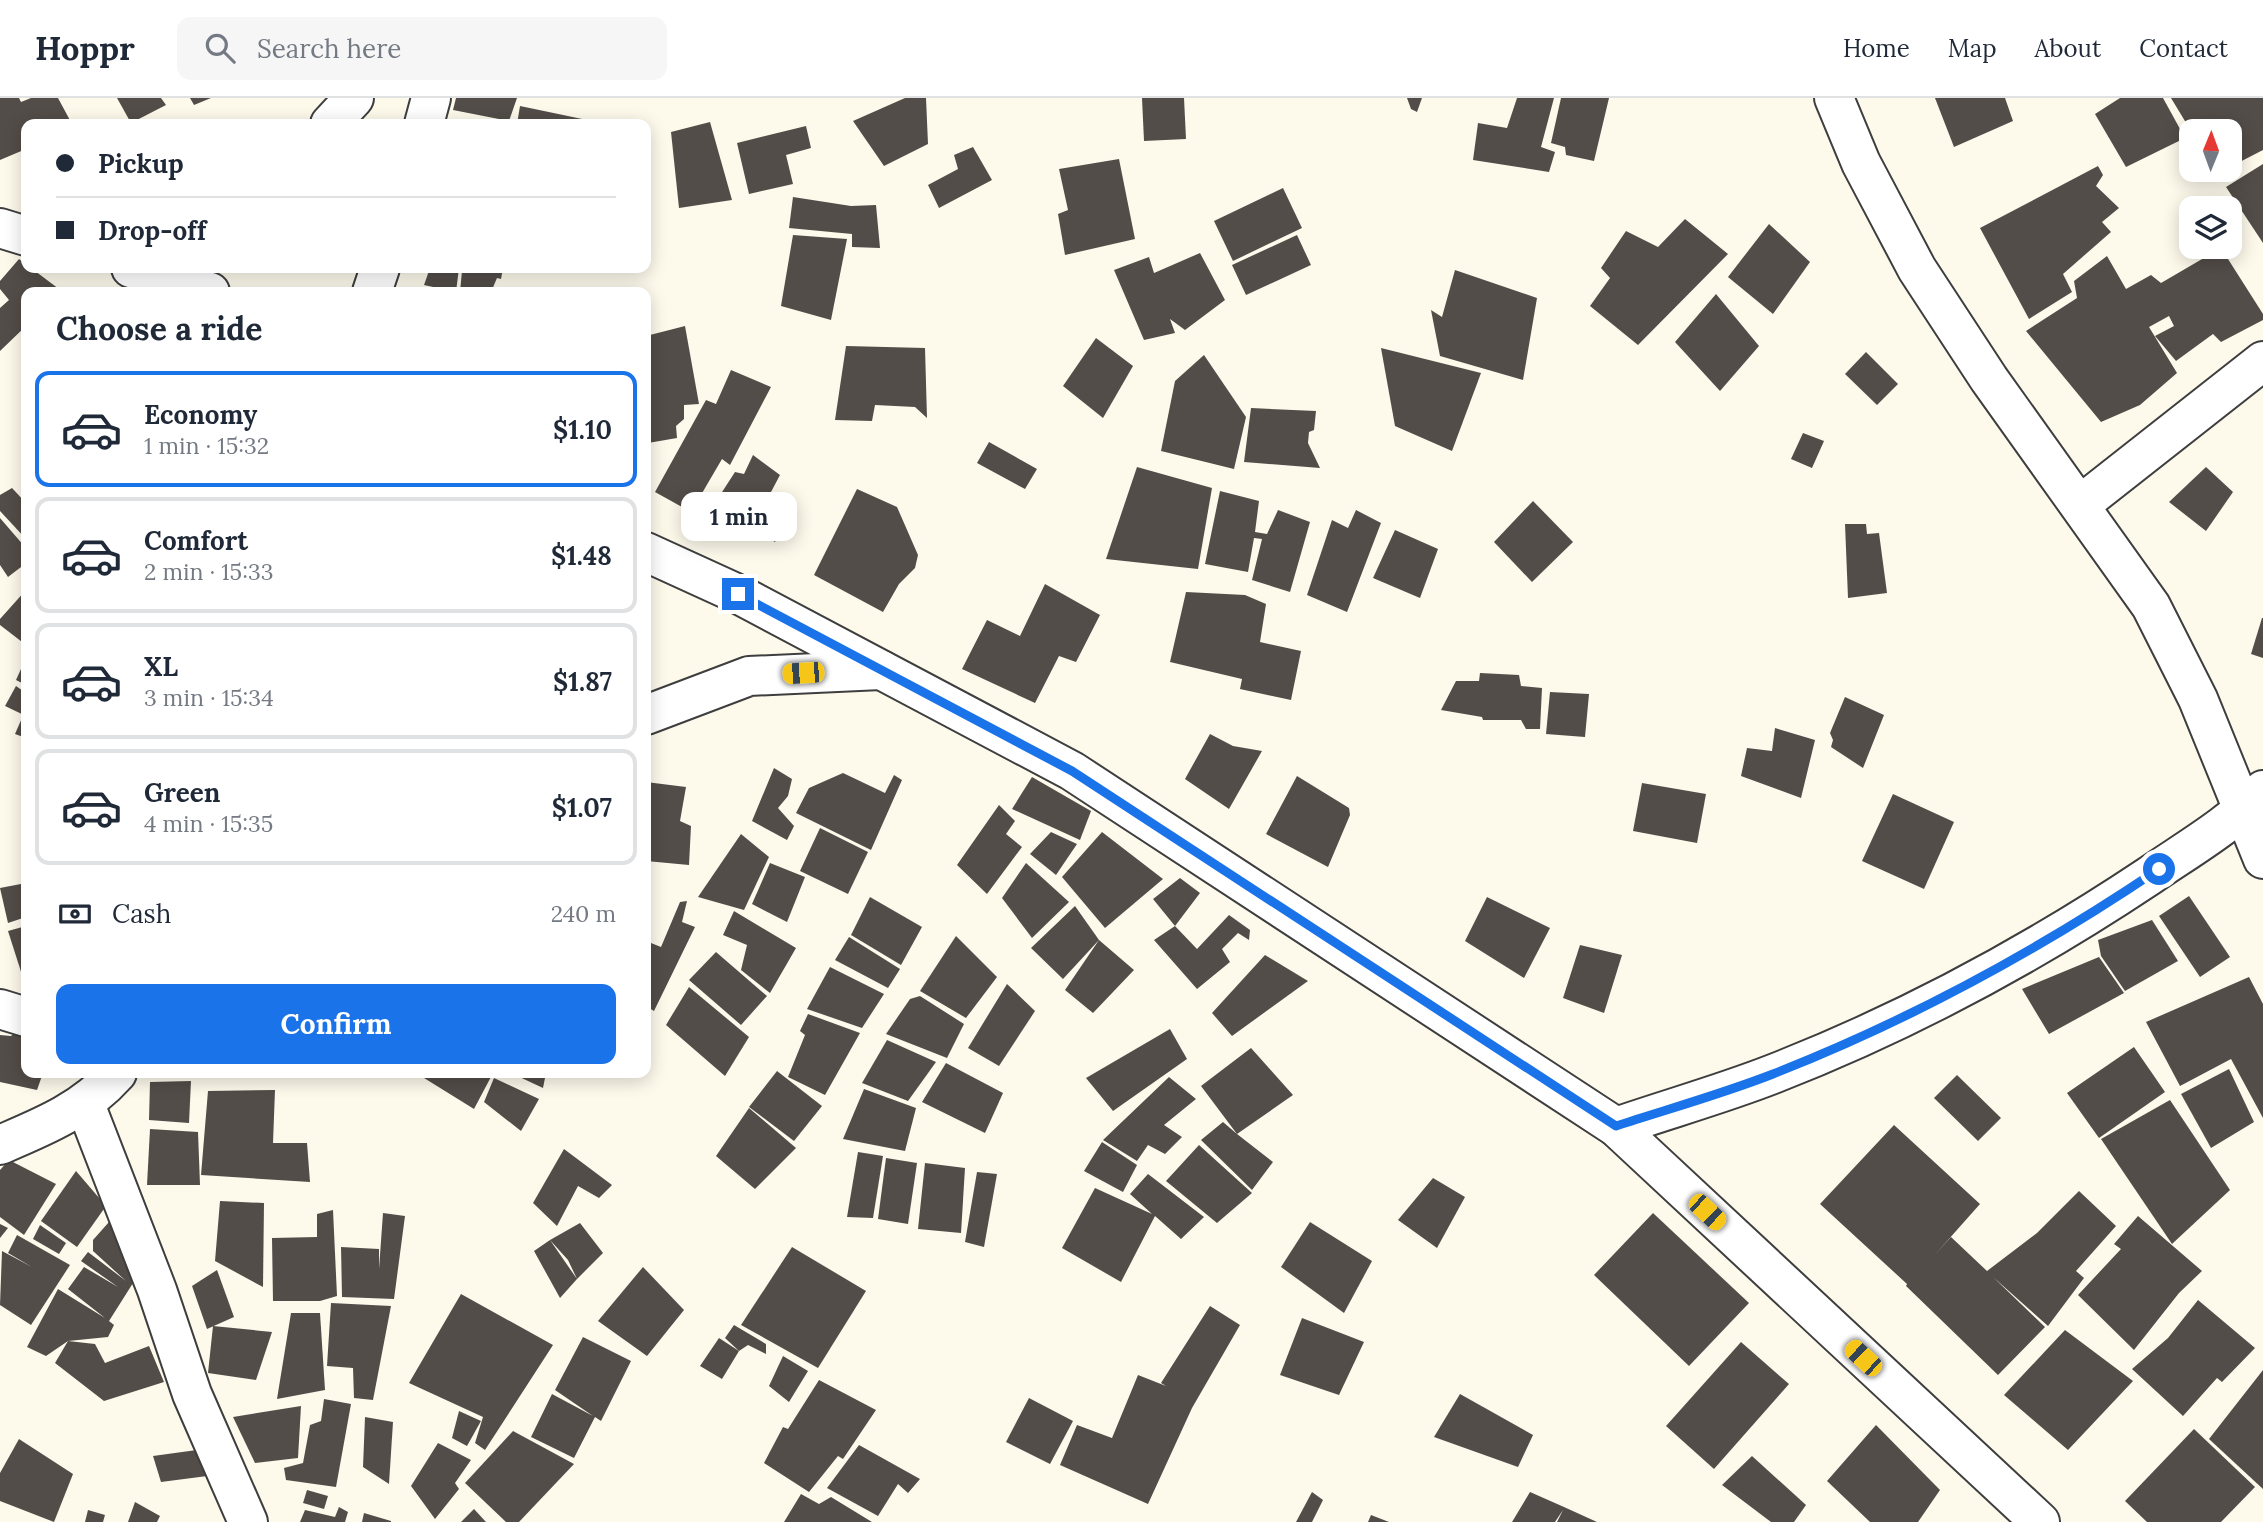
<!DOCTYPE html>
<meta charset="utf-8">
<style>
:root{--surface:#fff;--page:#f6f6f7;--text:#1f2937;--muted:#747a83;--line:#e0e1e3;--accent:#1a73e8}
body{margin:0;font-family:Lora,serif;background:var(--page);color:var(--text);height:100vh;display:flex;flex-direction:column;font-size:26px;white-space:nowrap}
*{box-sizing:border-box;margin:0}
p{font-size:23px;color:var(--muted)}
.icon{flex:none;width:38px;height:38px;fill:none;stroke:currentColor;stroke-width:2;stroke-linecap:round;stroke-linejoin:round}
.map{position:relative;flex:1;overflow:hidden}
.panel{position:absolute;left:21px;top:189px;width:630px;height:791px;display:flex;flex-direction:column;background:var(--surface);border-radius:14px;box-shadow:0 4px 18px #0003}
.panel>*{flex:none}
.top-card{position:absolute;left:21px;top:21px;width:630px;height:154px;border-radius:14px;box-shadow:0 4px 18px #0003;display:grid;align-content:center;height:154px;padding:0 35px;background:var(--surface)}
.needle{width:46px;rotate:1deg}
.tools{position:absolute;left:2179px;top:21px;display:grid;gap:14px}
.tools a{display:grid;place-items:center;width:63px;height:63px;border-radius:14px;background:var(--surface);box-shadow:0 4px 18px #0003;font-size:35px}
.end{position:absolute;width:32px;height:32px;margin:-16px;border:9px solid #1a73e8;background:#fff;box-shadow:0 0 0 4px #fff}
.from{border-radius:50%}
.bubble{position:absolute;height:49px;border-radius:14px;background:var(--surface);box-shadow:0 4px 18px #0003;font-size:23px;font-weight:800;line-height:49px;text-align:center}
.car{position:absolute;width:21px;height:42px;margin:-21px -10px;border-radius:9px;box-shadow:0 0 5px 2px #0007;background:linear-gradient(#f5c518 24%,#345 0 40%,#f5c518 0 76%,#345 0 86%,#f5c518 0)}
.top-card b{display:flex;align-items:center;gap:24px;height:66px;font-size:26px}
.top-card b+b{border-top:2px solid var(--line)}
.top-card i{width:18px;height:18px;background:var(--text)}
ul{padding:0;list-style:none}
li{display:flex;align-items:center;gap:21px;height:116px;margin:0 14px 10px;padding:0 21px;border:4px solid var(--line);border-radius:14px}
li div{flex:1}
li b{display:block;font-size:26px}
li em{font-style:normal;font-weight:800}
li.on{border-color:var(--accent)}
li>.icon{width:63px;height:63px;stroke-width:1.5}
h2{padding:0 35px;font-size:32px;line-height:84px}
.pay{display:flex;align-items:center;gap:18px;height:77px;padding:0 35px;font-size:26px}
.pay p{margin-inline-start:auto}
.button{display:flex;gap:14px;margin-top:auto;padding:14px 35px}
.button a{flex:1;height:80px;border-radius:14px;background:var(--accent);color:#fff;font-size:28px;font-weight:800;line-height:80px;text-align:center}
header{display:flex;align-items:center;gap:42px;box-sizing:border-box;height:98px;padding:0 35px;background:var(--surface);border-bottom:2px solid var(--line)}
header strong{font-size:33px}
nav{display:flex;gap:38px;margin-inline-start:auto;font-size:24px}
.search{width:490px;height:63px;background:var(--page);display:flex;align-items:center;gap:18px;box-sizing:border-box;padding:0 24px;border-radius:14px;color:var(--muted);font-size:26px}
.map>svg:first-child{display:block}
.building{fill:#534d49}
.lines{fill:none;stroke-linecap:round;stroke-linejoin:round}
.minor-casing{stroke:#3e3e3e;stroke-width:42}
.minor{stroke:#fff;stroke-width:38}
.route{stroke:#1a73e8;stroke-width:9}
</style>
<header>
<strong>Hoppr</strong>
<div class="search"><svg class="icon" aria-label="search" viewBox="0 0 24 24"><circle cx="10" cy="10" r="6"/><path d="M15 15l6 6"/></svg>Search here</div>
<nav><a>Home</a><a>Map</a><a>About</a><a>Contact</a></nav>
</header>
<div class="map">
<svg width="2263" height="1424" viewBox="0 0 2263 1424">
<rect width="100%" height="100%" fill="#fdfaec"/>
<g class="building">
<polygon points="0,0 19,0 21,4 31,0 58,0 72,26 26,26 26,51 0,62"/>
<polygon points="117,0 161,0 166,7 131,25"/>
<polygon points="190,0 211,0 194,7"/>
<polygon points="456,0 517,0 509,23 453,12"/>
<polygon points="905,0 926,0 928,46 884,68 853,23"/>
<polygon points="1142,0 1184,0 1186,41 1144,43"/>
<polygon points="1407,0 1422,0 1417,14 1411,11"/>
<polygon points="1517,0 1554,0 1541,49 1555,54 1549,74 1473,62 1478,25 1507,30"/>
<polygon points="1561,0 1609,0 1594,63 1566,57 1565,49 1551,45"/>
<polygon points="1935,0 2005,0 2013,23 1954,49"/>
<polygon points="2120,0 2163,0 2185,40 2126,69 2095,16"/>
<polygon points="2171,0 2263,0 2263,52 2230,69 2230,33 2191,33"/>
<polygon points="520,8 587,22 586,26 517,26"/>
<polygon points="450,21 472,25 472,26 449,26"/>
<polygon points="710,24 732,102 679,110 671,34"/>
<polygon points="806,28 811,50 786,57 793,86 749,96 737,45"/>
<polygon points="973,49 992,82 939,110 928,87 958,71 954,57"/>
<polygon points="1119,61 1135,141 1065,157 1058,116 1068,112 1059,71"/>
<polygon points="2263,66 2263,145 2226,89"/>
<polygon points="2098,68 2103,77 2096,88 2119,110 2102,124 2111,134 2063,176 2072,194 2029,221 1980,130"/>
<polygon points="1283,90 1302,130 1233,163 1214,123"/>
<polygon points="793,99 851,108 876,107 880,150 852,149 852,136 789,130"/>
<polygon points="1685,121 1728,156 1638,247 1590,208 1610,180 1601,170 1626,133 1658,149"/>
<polygon points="1769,126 1810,164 1773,216 1728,179"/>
<polygon points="793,137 847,141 831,222 781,208"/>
<polygon points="1297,137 1311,167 1246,197 1232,167"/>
<polygon points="2221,150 2263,216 2263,222 2221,244 2213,236 2176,263 2155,238 2174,228 2169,218 2149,229 2177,275 2140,307 2101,324 2026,233 2077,200 2074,183 2107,158 2126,191 2151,177 2161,185"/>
<polygon points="1200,155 1225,202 1185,232 1170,221 1175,235 1144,242 1114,172 1149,159 1154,175"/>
<polygon points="19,161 63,194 26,194 26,228 0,253 0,210 9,202 0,191 0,183"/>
<polygon points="430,170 459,170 456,194 424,187"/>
<polygon points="471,170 503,170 501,181 497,180 491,194 460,194 462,173 470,175"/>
<polygon points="1455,172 1537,200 1523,282 1440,258 1431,212 1442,219"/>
<polygon points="1716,196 1759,248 1720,293 1675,244"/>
<polygon points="685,228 699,306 684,307 684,321 676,328 677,340 648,345 646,238"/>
<polygon points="1096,240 1133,268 1103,320 1063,288"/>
<polygon points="846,248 925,250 927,320 915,309 875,307 872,323 835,322"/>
<polygon points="1381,250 1481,275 1452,353 1395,328"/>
<polygon points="1866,254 1898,286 1877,307 1845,276"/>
<polygon points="1204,257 1246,319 1234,371 1161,353 1175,283"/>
<polygon points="731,272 771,289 730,367 722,361 691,414 655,394 706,302 716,306"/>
<polygon points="1251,310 1316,313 1314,332 1309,334 1308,345 1320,370 1244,364"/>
<polygon points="1803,335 1824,343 1812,370 1791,361"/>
<polygon points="989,344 1037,371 1025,391 977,365"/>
<polygon points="753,357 780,377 771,394 794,407 775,444 713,408 735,374 744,376"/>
<polygon points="1137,369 1212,390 1198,471 1106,461"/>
<polygon points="2206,369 2233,394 2206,433 2169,404"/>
<polygon points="12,390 26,405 26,441 0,413 0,397"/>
<polygon points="857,391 897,409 918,457 915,470 899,486 883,514 814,477"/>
<polygon points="1220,393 1259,403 1255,434 1267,436 1278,412 1310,424 1290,494 1252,482 1262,441 1254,440 1248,474 1205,466"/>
<polygon points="1533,403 1573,444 1532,484 1494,444"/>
<polygon points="1356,412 1381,425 1347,514 1307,497 1332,422 1348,430"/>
<polygon points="0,420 25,449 22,457 25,466 8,479 0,467"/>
<polygon points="1845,426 1866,426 1867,436 1879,435 1887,495 1848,500"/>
<polygon points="1395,432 1438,451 1420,500 1373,480"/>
<polygon points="1045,486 1100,517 1076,564 1059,558 1035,605 962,571 987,522 1020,538"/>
<polygon points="26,492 26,547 0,527 0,521"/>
<polygon points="1186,494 1245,497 1266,506 1260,544 1301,553 1291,602 1240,591 1242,581 1170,564"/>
<polygon points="2262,520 2263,520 2263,560 2251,556"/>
<polygon points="26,560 26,587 16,582"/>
<polygon points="1480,575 1519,577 1521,588 1542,590 1540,631 1526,631 1521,622 1483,622 1482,619 1441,612 1456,583 1479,583"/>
<polygon points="16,588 26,595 26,618 5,608"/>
<polygon points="1550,594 1589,596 1585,639 1546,636"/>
<polygon points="1845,599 1884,617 1863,670 1831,649 1833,642 1830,635"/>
<polygon points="22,620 26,621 26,640 15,636"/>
<polygon points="1775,630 1815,642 1801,700 1741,678 1747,650 1772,653"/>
<polygon points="1210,636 1233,648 1262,653 1229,711 1185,681"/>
<polygon points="774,670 792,681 788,698 778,710 794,728 787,742 752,723"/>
<polygon points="843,675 885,695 894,677 902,682 871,752 796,715 809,690"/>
<polygon points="1297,678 1349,710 1350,717 1328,769 1266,736"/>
<polygon points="1032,679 1091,713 1080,742 1012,711"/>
<polygon points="646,684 686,689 680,723 691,728 689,767 646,763"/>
<polygon points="1642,685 1706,696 1697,745 1633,733"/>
<polygon points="1893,696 1954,724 1924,791 1862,763"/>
<polygon points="999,707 1015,723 1006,736 1022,749 987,796 957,767"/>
<polygon points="820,730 868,754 848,796 800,773"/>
<polygon points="1051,734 1077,746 1056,777 1030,756"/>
<polygon points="1102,734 1163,781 1105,830 1062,779"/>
<polygon points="741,736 769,759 744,812 698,799"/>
<polygon points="770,765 805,779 787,824 752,806"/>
<polygon points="1026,765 1069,804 1032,840 1002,800"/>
<polygon points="1180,780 1200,795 1175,828 1197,851 1229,817 1250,832 1249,842 1238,835 1222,851 1230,864 1197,891 1154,842 1175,828 1153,801"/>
<polygon points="26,785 26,819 8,825 0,790"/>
<polygon points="2189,798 2230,859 2200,879 2159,818"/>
<polygon points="870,799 922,829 901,867 851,837"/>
<polygon points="1487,799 1550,830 1524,880 1465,843"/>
<polygon points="687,803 682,824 695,829 654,913 646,908 646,843 661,849 680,804"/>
<polygon points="1075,808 1099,842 1134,872 1093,915 1065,892 1099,842 1063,881 1031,850"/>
<polygon points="734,813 796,850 770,895 741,872 747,847 723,837"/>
<polygon points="2152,822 2178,863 2125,893 2101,858 2098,842"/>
<polygon points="26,828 26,879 23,880 8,833"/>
<polygon points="956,838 997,879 966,920 920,893"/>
<polygon points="849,839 900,871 888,890 835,862"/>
<polygon points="1580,847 1622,857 1604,915 1563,900"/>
<polygon points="716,854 767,898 741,927 689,882"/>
<polygon points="1265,857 1308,883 1232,938 1212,915"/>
<polygon points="2099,859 2124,895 2049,936 2022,891"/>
<polygon points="830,869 884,896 862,930 807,911"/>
<polygon points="2249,879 2263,906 2263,1020 2231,961 2180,988 2146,924"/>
<polygon points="1007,886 1035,913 999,968 968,950"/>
<polygon points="689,889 749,939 725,978 666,927"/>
<polygon points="920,898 964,926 947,960 886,936 910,901"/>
<polygon points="808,916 860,935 825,997 788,979 805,937 800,933"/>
<polygon points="21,929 26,931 26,975 43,975 37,992 0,984 0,937 11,938"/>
<polygon points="1170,931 1187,961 1113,1013 1086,980"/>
<polygon points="887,942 936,964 908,1003 862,985"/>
<polygon points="2134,949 2165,994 2099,1040 2067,995"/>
<polygon points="1251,950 1293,997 1237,1036 1273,1064 1252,1092 1201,1042 1223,1024 1237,1036 1201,988"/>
<polygon points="946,965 1003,995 985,1035 922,1004"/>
<polygon points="2229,971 2254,1024 2211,1050 2181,996"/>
<polygon points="777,973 822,1008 794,1043 749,1009"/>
<polygon points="416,975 493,975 474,1011"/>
<polygon points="511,975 546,975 543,990"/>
<polygon points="1957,977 2001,1020 1978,1043 1934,1000"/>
<polygon points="1169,979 1196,1001 1164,1027 1182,1039 1165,1056 1148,1047 1137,1063 1103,1042"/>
<polygon points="494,980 539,1001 521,1033 484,1004"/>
<polygon points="191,983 189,1025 149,1022 150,984"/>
<polygon points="864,991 916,1010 905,1053 843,1041"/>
<polygon points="275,992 273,1045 307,1045 310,1084 201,1077 208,993"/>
<polygon points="2170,1002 2230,1092 2172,1146 2101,1041"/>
<polygon points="749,1010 796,1050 755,1091 716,1058"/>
<polygon points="1894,1027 1980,1106 1932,1160 1951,1139 1987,1173 2037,1135 2079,1093 2116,1128 2076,1173 2084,1180 2048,1228 1993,1179 2045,1229 1998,1277 1906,1188 1907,1186 1820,1106"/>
<polygon points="150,1031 198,1034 200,1087 147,1087"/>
<polygon points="1102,1044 1137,1067 1123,1094 1084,1073"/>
<polygon points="1199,1047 1252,1095 1217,1125 1166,1083"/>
<polygon points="564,1051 612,1087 599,1100 578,1088 557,1128 533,1105"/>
<polygon points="858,1054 883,1058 873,1120 847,1119"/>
<polygon points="886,1060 917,1065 908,1126 878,1121"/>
<polygon points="9,1062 56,1086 24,1137 0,1119 0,1072"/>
<polygon points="925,1065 965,1070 961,1135 918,1131"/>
<polygon points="76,1073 106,1108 77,1149 41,1123"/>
<polygon points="977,1074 997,1076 984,1149 965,1144"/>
<polygon points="1148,1076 1204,1119 1181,1141 1155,1118 1121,1184 1062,1150 1095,1090 1152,1116 1130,1096"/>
<polygon points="1433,1080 1465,1099 1437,1150 1398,1122"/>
<polygon points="220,1103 264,1105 263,1189 215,1163"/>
<polygon points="333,1112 337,1198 320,1203 273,1203 272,1140 317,1139 317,1116"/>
<polygon points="383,1115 405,1118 394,1201 342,1199 341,1149 379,1151 379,1171"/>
<polygon points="1653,1115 1749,1205 1689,1268 1594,1177"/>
<polygon points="2138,1118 2202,1173 2179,1195 2134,1252 2078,1197 2121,1151 2114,1146"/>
<polygon points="109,1124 140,1174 109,1223 114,1227 108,1239 68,1243 95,1246 105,1265 149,1248 164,1284 104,1303 55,1265 68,1243 46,1258 27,1249 58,1191 105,1220 68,1191 84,1169 118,1189 81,1163 88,1154 126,1183 93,1153 93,1142"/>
<polygon points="1310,1124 1372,1163 1344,1215 1281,1169"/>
<polygon points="580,1125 603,1155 577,1181 568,1162 550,1142 577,1181 560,1200 534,1153 550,1142"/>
<polygon points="0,1126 8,1130 0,1140"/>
<polygon points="40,1127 66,1145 59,1156 33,1141"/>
<polygon points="17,1137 70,1167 31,1227 0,1207 2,1153 32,1169 8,1155"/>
<polygon points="792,1149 866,1193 818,1270 741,1227"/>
<polygon points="643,1169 684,1212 647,1258 598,1223"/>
<polygon points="217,1172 234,1219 207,1231 192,1188"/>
<polygon points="461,1196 553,1247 485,1352 475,1345 483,1319 409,1285"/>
<polygon points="2198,1202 2255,1250 2222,1284 2217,1280 2183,1318 2132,1271 2168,1240"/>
<polygon points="331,1205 391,1208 373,1302 354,1300 353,1270 327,1268"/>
<polygon points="1210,1208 1240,1227 1192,1310 1148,1406 1060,1367 1077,1327 1112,1340 1138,1277 1166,1288 1161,1285"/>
<polygon points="291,1215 320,1215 325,1292 277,1301"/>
<polygon points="1302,1220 1364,1244 1339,1297 1280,1277"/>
<polygon points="734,1227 766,1246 766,1256 748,1247 739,1253 725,1240"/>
<polygon points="213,1228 272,1234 256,1282 208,1275"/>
<polygon points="2065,1232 2133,1283 2068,1352 2004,1297"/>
<polygon points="583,1239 631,1263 601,1323 595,1319 574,1360 531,1339 552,1296 593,1318 555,1292"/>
<polygon points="719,1240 739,1253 722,1281 700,1268"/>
<polygon points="1741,1244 1789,1286 1714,1371 1666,1328"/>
<polygon points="783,1258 808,1273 789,1304 769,1288"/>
<polygon points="2263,1272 2263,1391 2209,1341"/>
<polygon points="819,1282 876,1312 843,1361 838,1358 809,1394 764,1365 783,1329 788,1331"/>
<polygon points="1460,1296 1533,1337 1518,1369 1434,1339"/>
<polygon points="1029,1300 1073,1323 1050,1366 1006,1344"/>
<polygon points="324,1301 351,1306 336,1389 286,1382 284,1370 303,1365 310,1327 321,1323"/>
<polygon points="301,1308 298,1360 255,1365 233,1319"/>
<polygon points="459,1313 481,1323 467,1348 452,1340"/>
<polygon points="365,1319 393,1324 389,1386 363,1369"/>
<polygon points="1876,1327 1940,1392 1918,1424 1870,1424 1827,1383"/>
<polygon points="2194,1331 2255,1389 2221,1424 2147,1424 2125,1403"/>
<polygon points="513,1333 574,1366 519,1424 506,1424 465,1385"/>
<polygon points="19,1341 73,1376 54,1424 0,1403 0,1375"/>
<polygon points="438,1345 471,1362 455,1385 459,1391 435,1421 411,1388"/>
<polygon points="859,1347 920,1381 908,1395 898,1386 878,1418 827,1390"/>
<polygon points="204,1351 215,1377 161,1384 153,1358"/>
<polygon points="1752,1358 1806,1407 1794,1424 1771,1424 1722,1387"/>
<polygon points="307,1392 328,1398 324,1411 303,1405"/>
<polygon points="1312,1394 1323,1402 1312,1424 1296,1424"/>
<polygon points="1530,1394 1564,1409 1597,1424 1557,1424 1563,1412 1555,1424 1512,1424"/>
<polygon points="801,1396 819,1406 831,1399 872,1424 784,1424"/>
<polygon points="135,1404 160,1418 157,1424 128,1424"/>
<polygon points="339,1409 348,1414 345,1424 300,1424 305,1412 335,1419"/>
<polygon points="474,1411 486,1424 461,1424"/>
<polygon points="88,1412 105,1417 103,1424 85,1424"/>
<polygon points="364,1415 391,1423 391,1424 362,1424"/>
<polygon points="1371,1417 1389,1424 1368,1424"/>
</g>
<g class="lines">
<g class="minor-casing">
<g id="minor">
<polyline points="1834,0 1861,65 1917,171 1989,281 2151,508 2198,601 2263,761"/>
<polyline points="330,26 354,0"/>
<polyline points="424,26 431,0"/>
<polyline points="0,130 26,138"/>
<polyline points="131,170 210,194"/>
<polyline points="372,194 380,170"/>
<polyline points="2080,407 2263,263"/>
<polyline points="646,454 738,496 1072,673 1616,1029 2040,1424"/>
<polyline points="646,617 749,578 881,572"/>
<polyline points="0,911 26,919"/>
<polyline points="85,1006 157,1192 192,1296 248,1424"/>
<path d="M1616,1029C1668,1011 1722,996 1773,976C1904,925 2032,856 2149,778C2188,751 2231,727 2263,692"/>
<path d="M0,1047C45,1028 84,1012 117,975"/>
</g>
</g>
<use href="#minor" class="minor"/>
</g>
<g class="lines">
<path class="route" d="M738,496L1072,673L1616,1028C1668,1011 1722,996 1773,976C1908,923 2039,852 2159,771"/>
</g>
</svg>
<div class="tools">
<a><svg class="needle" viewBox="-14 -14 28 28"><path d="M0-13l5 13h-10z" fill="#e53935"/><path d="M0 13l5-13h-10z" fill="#747a83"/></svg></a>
<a><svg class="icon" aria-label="layers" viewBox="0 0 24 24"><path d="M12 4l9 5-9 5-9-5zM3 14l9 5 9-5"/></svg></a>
</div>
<i class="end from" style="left:2159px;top:771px"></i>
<i class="end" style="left:738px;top:496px"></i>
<div class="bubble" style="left:681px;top:394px;width:116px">1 min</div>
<i class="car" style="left:803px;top:575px;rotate:267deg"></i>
<i class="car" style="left:1707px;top:1114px;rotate:133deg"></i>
<i class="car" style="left:1863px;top:1260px;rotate:313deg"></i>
<div class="top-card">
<b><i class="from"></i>Pickup</b>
<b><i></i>Drop-off</b>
</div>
<section class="panel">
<h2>Choose a ride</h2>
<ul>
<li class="on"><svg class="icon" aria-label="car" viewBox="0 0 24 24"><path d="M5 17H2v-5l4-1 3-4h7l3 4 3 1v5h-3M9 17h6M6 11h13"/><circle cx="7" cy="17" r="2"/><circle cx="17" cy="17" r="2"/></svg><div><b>Economy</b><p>1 min · 15:32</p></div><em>$1.10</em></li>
<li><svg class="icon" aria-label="car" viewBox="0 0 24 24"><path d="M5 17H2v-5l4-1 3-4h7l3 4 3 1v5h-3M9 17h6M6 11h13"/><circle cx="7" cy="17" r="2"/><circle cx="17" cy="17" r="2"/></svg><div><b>Comfort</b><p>2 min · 15:33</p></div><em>$1.48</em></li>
<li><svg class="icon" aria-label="car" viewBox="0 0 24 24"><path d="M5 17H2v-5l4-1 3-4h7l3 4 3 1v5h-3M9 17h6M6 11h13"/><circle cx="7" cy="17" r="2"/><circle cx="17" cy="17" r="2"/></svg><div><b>XL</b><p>3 min · 15:34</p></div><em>$1.87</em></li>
<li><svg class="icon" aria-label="car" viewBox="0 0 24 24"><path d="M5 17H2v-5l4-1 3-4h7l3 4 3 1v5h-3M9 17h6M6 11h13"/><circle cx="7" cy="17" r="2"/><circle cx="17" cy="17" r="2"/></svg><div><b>Green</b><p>4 min · 15:35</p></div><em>$1.07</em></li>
</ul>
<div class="pay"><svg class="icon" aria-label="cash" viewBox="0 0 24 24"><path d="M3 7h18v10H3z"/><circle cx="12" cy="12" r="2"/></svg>Cash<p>240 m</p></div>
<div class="button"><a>Confirm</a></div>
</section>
</div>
